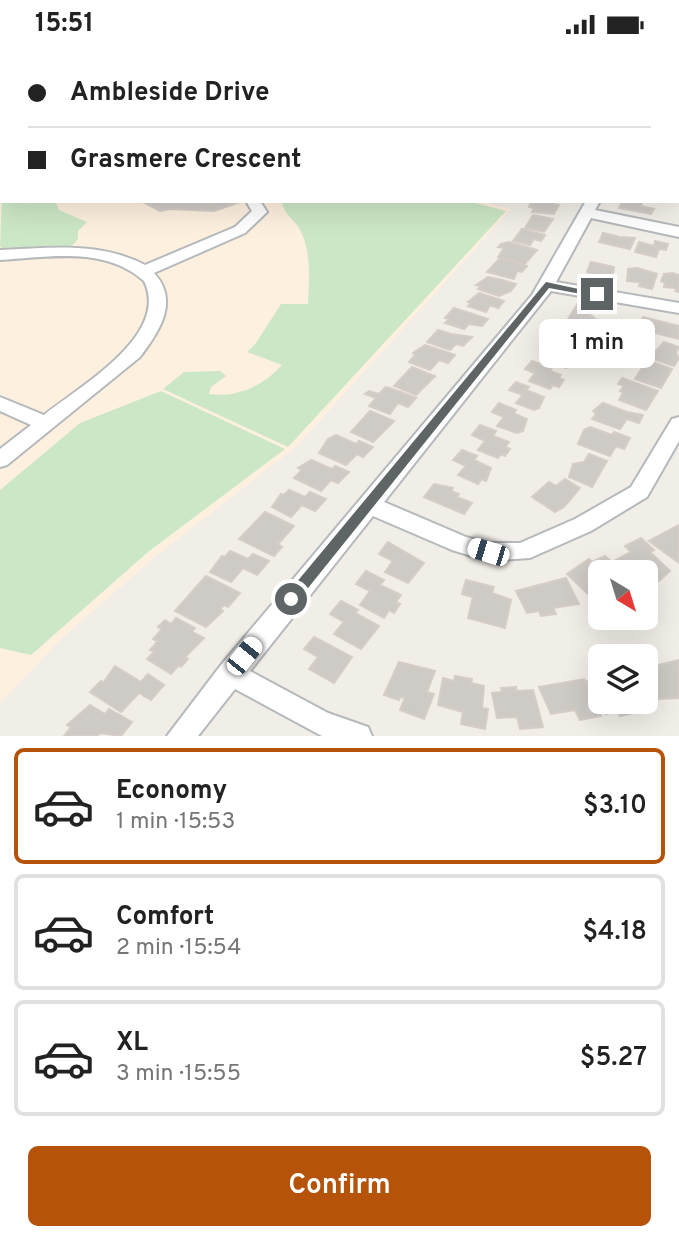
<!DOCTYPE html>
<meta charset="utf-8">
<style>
:root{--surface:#fff;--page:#f6f6f6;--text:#222;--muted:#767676;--line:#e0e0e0;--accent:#b45309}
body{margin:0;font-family:Overpass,sans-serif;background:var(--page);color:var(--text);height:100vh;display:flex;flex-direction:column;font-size:26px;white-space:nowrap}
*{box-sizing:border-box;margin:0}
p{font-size:23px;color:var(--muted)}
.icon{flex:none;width:38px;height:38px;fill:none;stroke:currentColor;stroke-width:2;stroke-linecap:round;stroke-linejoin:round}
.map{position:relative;height:687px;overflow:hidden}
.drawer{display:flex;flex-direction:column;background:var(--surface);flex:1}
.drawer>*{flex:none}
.guide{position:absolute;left:0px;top:0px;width:679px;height:154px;box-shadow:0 7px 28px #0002;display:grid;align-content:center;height:154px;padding:0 28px;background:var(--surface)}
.needle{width:46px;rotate:142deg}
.controls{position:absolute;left:588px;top:511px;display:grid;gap:14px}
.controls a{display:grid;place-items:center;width:70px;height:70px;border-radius:10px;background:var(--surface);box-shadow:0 7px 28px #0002;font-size:35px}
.end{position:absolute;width:32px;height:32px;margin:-16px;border:9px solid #5f6467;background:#fff;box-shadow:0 0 0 4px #fff}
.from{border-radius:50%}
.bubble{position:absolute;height:49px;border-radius:10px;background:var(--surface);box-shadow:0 7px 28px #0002;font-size:23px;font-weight:600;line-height:49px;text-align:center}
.car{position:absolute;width:21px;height:42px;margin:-21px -10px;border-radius:9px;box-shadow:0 0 5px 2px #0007;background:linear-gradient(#fff 24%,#345 0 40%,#fff 0 76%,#345 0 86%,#fff 0)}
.guide b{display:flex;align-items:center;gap:24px;height:66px;font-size:26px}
.guide b+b{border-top:2px solid var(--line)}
.guide i{width:18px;height:18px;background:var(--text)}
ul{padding:12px 0 0;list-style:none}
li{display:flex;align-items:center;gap:21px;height:116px;margin:0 14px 10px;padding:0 14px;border:4px solid var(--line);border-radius:10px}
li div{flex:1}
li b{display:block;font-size:26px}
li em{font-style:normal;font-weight:600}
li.current{border-color:var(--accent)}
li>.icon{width:63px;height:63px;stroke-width:1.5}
.button{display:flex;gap:14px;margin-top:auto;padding:14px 28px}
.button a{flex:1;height:80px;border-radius:10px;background:var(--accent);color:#fff;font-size:28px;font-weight:600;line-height:80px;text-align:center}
.status{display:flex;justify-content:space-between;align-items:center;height:49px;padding:0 35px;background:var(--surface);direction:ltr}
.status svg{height:19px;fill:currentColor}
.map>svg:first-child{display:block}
.commercial{fill:#fef0df}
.green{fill:#cce7c5}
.building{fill:#cecac6;stroke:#d5cdc6;stroke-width:2}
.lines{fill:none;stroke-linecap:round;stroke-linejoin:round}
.minor-casing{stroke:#b5b9bb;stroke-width:4}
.minor{fill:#fff;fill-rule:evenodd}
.route{fill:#5f6467}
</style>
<div class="status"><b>15:51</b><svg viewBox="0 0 49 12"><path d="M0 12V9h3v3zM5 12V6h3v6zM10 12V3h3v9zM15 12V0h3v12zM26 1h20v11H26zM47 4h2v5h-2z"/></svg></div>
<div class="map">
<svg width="679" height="687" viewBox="0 0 679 687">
<rect width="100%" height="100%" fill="#f1ede7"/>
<polygon class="commercial" points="0,86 2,152 478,152 511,160 297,397 156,507 59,592 0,654"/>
<g class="green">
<polygon points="2,142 2,152 55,152 59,161 87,173 78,182 78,190 71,198 2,199 0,197"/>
<path d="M282,152H467L506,162L288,398L163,340L184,323L220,322L226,327L211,338L209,345C237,349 263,337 282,316L247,303L256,294L281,255H308C309,231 312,201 299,179C293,169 283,165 282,152Z"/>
<polygon points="161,342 285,400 148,503 31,606 0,599 0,441 80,374"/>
</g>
<g class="building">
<polygon points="221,152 243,152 214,162 170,160 160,162 143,153 212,153 210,156"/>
<polygon points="541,152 559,156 554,165 532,163 534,159 529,158 530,155"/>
<polygon points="623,152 642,153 641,157 654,160 651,165 619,159"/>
<polygon points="533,166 553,170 544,183 525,179"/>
<polygon points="522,180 545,186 541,192 534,190 530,196 513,192"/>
<polygon points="603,184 620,188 635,189 630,200 599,193"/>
<polygon points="655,192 668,195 666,201 659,200 656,208 635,203 639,193 654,197"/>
<polygon points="509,193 537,201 525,215 498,208 504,199 498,198 501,195"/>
<polygon points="500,209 527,217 522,223 517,222 514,230 487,223"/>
<polygon points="591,213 614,218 612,232 587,223"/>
<polygon points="637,219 657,225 652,240 639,237 640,233 627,232 628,220"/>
<polygon points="672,224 679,226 679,243 675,242 676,239 664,238 665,234 661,232 664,225"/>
<polygon points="488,228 502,231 516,235 511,242 499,247 478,240 481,237 476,236"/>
<polygon points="479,244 504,252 498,259 490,256 486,263 468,257 471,254 468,253"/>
<polygon points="578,254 592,258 588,264 597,271 594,276 589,274 586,278 567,272"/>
<polygon points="454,259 488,270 482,277 469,275 464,280 445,274 449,270 445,269"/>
<polygon points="643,268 679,277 679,290 639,280"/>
<polygon points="564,274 587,281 580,291 585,293 580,299 554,290"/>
<polygon points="438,281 451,285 472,288 463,297 456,295 450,301 427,293"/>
<polygon points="548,292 562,297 559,300 576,306 573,310 578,313 575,316 566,319 549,312 555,304 542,299"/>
<polygon points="664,293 679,298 676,304 679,309 674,317 653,310 655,306 653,305"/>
<polygon points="425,296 455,306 448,314 439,311 430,321 409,313 415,306 413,304"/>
<polygon points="647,311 672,320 661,339 635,330"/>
<polygon points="532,312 552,319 550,322 561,326 559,329 564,331 559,338 553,336 550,340 529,332 535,324 525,320"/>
<polygon points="412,318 435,327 416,346 394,337"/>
<polygon points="622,329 658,342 646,361 619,351 623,344 620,342 624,337 618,335"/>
<polygon points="516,333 529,338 526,341 544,348 539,359 534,361 516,354 523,346 509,341"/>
<polygon points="386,338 401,343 416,349 408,358 398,354 390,365 369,357 376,349 365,345 369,342 379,345"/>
<polygon points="499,354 516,361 513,364 527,370 523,382 517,384 497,377 504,368 492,363"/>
<polygon points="603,354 627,363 643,366 639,374 627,370 620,380 592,370 596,365 593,362"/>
<polygon points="370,362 394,372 373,393 351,383"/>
<polygon points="480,376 496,382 493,387 509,393 505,398 510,400 505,407 501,405 498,409 478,401 485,392 472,386"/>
<polygon points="590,378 612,386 614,383 630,389 624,400 616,397 610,407 578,395 584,381"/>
<polygon points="336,386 356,395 359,392 373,398 363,408 357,405 346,416 319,404 328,390"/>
<polygon points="462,401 477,407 474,411 491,419 486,432 482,430 478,435 458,426 466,417 453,411"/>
<polygon points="589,405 607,412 592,438 569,428 573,415 584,413"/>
<polygon points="311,411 332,420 335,417 349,423 338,434 331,431 321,442 294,429 302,421 298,419"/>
<polygon points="565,430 580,439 564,458 555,463 532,448 549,433 556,437"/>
<polygon points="434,435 453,439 451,442 459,445 457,448 472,454 464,465 424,448"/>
<polygon points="289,441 305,448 310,443 326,450 315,462 302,456 291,468 272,458 281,445 284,446"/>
<polygon points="265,463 294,477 278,495 282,498 274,507 239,490"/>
<polygon points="679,476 679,514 649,492"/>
<polygon points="641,489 654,501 650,503 670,522 659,532 655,530 646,535 646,523 629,523 616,511 631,503 625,497"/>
<polygon points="388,493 424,514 408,534 385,523 393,512 379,505"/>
<polygon points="230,502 248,510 253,505 269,512 257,526 243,519 231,533 210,523 222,507 225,508"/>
<polygon points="605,507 619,520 600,523 599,543 590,547 567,525 589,510 592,513"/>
<polygon points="366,522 384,531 380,536 401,546 396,553 400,555 394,564 389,561 384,569 360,556 370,542 356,535"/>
<polygon points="206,527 240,544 228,558 224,556 220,560 223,562 206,578 175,562"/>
<polygon points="566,529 579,555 553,559 556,565 541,567 539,562 527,564 516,542"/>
<polygon points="466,531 494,538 492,544 511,551 505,579 468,569 473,548 462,545"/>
<polygon points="341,552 358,561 355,564 379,577 361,600 334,585 344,573 330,565"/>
<polygon points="176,569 195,579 192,583 204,589 185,608 188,610 181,618 179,616 171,625 147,610 154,603 150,601 158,592 153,590 162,580 158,578 165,571 171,575"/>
<polygon points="314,588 352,608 334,634 309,620 318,608 304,600"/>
<polygon points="679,611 679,649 658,650 646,629 646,619"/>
<polygon points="399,613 435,622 427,643 434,645 424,670 400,661 405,649 400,648 399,651 384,646"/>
<polygon points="115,617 141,633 148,625 164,636 151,651 139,644 121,663 90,643 101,632 103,634"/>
<polygon points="455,627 472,630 471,634 484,637 482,659 488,660 485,680 461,675 463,663 438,656 443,629 454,632"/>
<polygon points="600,629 600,653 646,653 646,637 655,652 630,659 633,664 620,667 617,662 606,665 587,632"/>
<polygon points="584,630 601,667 580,671 575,661 551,665 539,638"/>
<polygon points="516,638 516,642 533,641 543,678 520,680 517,668 497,669 492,644 502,643 501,639"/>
<polygon points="90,656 105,665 109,660 132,673 121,687 100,684 97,687 64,687 71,678 67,676"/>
</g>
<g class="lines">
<g class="minor-casing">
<g id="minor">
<polygon points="159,0 171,0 158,2"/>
<polygon points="202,0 215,0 201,2"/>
<polygon points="369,0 386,0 387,2 370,2"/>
<rect x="677" y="3" width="2" height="6"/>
<polygon points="679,66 679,74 677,75 677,67"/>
<polygon points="2,76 2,84 0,85 0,77"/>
<rect x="677" y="93" width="2" height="8"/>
<path d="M246,152H260L267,163L245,184L154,224C180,252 159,283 140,308L7,416L0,418V400L31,376L0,362V348L44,366C79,338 171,286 144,232C105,197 48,208 0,211V201C50,199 99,192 145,216L235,178L252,162Z"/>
<polygon points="586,152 600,152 595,161 679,178 679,188 591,169 556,233 679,254 679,264 551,242 384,453 466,488 488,494 520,494 575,470 631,438 672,370 679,368 679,392 647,448 591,482 530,509 488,512 452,501 373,467 250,622 328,664 368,678 372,687 322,687 235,640 198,687 167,687 221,616 532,246"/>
</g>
</g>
<use href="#minor" class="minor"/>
</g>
<polygon class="route" points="546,233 602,245 597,248 549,239 296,554 286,554 286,546"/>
</svg>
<div class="controls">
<a><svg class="needle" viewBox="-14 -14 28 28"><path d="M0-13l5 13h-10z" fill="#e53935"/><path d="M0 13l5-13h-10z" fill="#767676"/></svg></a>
<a><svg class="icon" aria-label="layers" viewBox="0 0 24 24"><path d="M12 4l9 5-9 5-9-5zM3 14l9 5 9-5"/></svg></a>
</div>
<i class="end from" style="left:291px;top:550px"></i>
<i class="end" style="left:597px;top:245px"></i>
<div class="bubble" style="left:539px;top:270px;width:116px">1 min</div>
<i class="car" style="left:488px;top:503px;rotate:287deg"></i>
<i class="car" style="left:244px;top:607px;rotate:39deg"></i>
<div class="guide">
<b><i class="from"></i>Ambleside Drive</b>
<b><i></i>Grasmere Crescent</b>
</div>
</div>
<section class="drawer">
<ul>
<li class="current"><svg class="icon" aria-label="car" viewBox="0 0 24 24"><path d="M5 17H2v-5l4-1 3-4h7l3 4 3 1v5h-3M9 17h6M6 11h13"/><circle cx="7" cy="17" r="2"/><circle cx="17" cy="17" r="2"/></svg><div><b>Economy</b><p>1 min · 15:53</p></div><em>$3.10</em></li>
<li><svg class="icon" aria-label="car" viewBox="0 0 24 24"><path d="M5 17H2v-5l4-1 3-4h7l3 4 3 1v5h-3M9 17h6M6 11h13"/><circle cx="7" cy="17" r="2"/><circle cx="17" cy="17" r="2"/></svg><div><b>Comfort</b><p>2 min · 15:54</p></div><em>$4.18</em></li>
<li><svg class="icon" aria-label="car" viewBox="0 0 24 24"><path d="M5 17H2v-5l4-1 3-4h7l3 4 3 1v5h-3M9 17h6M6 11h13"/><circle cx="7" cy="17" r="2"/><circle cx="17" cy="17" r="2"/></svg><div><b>XL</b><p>3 min · 15:55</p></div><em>$5.27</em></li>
</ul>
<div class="button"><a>Confirm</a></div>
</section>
